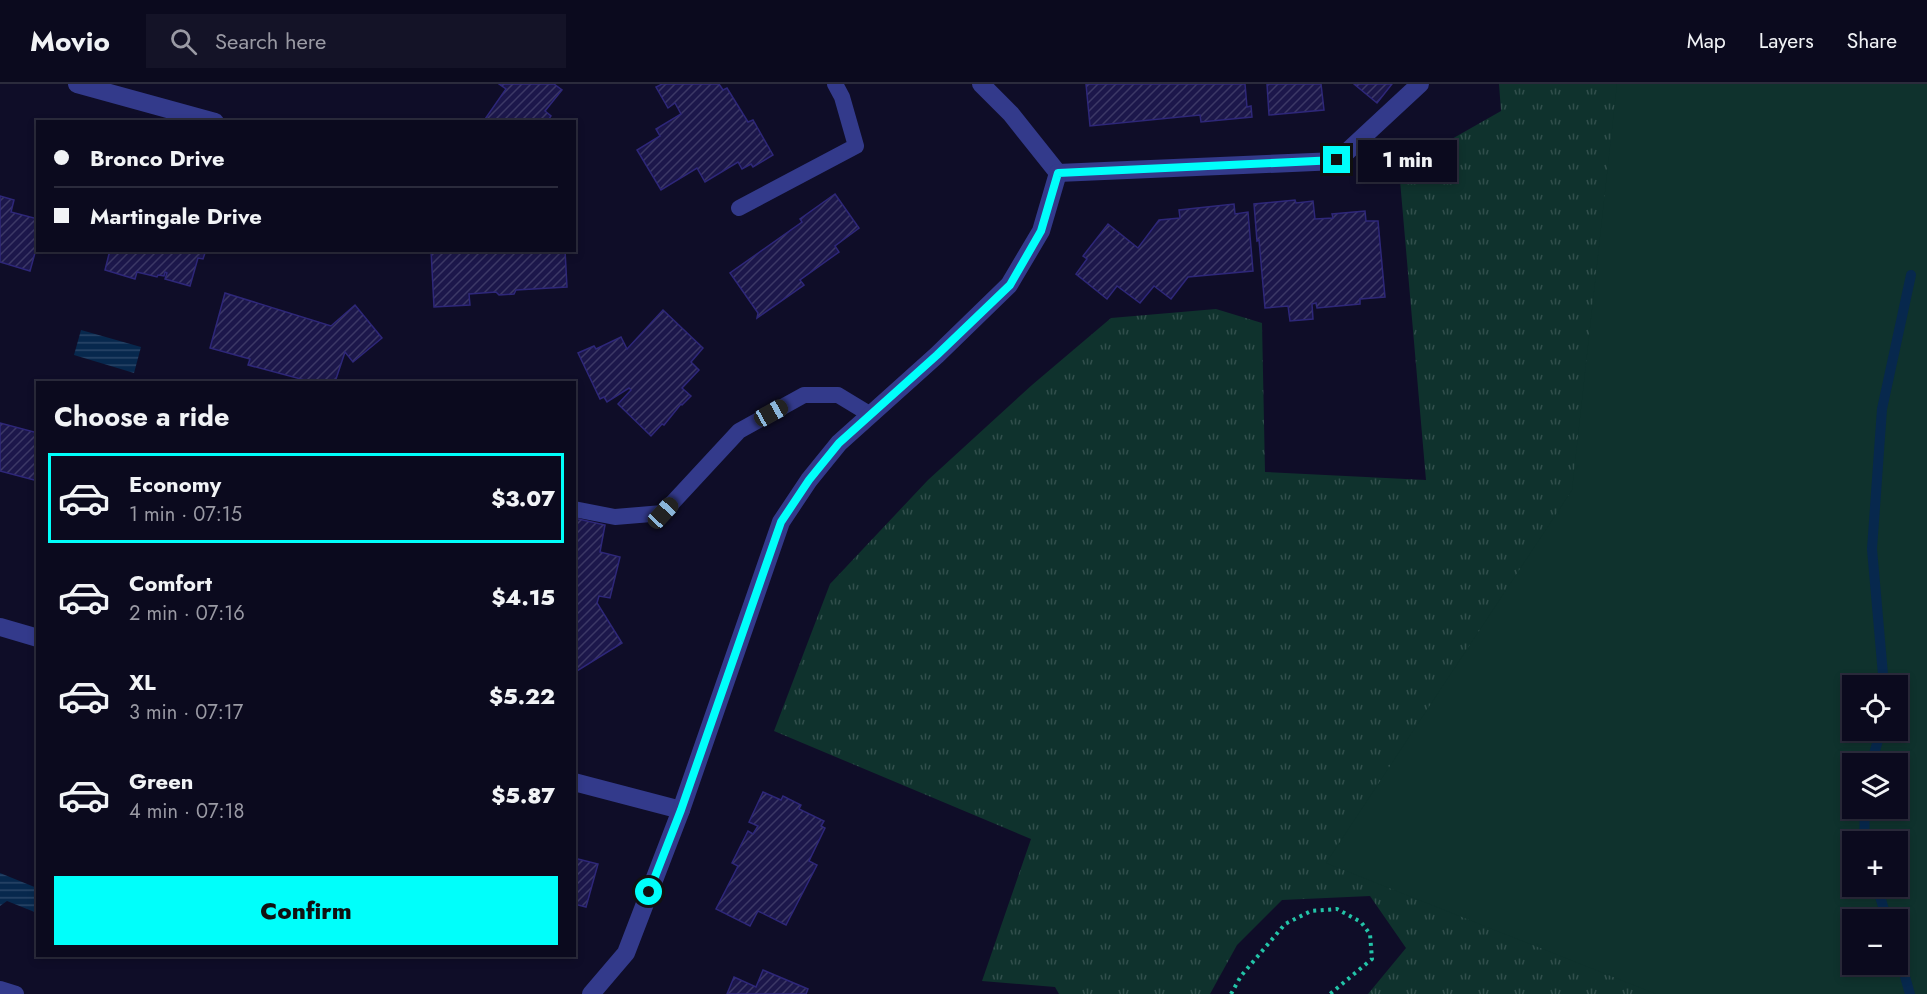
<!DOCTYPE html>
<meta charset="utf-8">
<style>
:root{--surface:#0b0a1e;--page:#141327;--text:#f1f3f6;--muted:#9a9aa4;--line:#2b2b3c;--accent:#00fffb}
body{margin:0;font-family:Jost,sans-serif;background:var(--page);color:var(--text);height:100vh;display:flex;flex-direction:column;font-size:22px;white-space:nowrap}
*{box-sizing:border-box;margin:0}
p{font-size:20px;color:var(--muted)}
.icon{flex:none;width:33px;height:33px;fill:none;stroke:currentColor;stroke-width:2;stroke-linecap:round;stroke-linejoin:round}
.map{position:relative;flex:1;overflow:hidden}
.panel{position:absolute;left:36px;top:297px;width:540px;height:576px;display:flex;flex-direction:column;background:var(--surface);border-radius:0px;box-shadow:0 3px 9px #0003,0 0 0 2px var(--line)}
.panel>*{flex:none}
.top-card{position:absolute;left:36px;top:36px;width:540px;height:132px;border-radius:0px;box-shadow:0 3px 9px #0003,0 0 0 2px var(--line);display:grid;align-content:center;height:132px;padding:0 18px;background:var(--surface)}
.buttons{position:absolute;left:1842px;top:591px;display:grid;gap:12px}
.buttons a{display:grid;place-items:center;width:66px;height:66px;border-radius:0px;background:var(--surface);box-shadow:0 3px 9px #0003,0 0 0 2px var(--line);font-size:30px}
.end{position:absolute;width:27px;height:27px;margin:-14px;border:8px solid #00fffb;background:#111;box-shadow:0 0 0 3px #111}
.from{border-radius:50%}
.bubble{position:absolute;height:42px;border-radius:0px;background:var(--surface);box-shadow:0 3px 9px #0003,0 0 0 2px var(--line);font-size:20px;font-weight:800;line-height:42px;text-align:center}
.car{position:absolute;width:18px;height:36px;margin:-18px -9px;border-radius:8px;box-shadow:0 0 4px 2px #0007;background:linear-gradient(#222 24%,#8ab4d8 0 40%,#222 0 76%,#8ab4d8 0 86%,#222 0)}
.top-card b{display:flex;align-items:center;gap:21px;height:57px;font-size:22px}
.top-card b+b{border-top:2px solid var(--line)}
.top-card i{width:15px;height:15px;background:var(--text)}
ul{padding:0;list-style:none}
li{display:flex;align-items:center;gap:18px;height:90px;margin:0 12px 9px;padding:0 6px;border:3px solid transparent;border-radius:0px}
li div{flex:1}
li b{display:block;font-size:22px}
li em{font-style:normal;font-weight:800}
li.selected{border-color:var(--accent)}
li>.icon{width:54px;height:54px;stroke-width:1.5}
h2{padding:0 18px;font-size:27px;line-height:72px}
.primary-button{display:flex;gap:12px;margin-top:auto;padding:12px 18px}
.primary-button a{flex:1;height:69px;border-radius:0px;background:var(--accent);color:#111;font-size:24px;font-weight:800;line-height:69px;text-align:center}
header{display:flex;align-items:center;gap:36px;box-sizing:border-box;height:84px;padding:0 30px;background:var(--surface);border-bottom:2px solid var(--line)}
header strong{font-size:28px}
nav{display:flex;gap:33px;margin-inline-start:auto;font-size:21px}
.search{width:420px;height:54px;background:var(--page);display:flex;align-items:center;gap:15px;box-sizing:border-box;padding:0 21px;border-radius:0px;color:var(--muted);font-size:22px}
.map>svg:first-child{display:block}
.grass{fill:url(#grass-tufts);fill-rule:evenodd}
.park{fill:#0f322d;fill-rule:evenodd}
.water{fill:url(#water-rules)}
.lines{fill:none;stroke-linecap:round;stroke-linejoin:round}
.stream{stroke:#07284d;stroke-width:10}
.building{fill:url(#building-hatch);stroke:#2e2779;stroke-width:1.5}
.path{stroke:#23c4a8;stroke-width:4;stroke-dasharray:3 4.5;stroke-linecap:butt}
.lane{stroke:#333a8b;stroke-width:16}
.street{stroke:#333a8b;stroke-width:18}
.route{stroke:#00fffb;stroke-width:8}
</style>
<header>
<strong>Movio</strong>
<div class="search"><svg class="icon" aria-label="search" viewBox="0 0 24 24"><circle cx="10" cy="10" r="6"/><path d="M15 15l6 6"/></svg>Search here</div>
<nav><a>Map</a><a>Layers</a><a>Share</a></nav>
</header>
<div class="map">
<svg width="1927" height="910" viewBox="0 0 1927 910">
<defs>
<pattern id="grass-tufts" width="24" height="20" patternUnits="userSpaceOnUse" patternTransform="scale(1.5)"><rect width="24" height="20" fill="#0f322d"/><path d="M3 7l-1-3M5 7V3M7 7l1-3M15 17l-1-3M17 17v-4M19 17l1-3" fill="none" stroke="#314f4c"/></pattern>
<pattern id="water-rules" width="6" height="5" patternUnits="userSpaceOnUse" patternTransform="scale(1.5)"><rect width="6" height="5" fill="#07284d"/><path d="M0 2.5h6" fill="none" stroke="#2a4668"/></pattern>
<pattern id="building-hatch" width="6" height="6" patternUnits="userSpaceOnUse" patternTransform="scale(1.5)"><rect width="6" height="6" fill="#1c174b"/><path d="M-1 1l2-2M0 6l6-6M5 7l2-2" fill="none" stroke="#3c3866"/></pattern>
</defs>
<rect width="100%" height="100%" fill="#0f0d28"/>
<path class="grass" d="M1499,0H1927V910H1368L1406,864L1370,812L1282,816L1237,861L1210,910H1059L1055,903L982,897L1031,755L774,647L830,500L928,396L1032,301L1111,234L1216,225L1262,239L1265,388L1426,396L1399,85L1501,27ZM1852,602H1898V646H1852ZM1852,680H1898V724H1852ZM1852,758H1898V802H1852ZM1852,836H1898V880H1852Z"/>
<path class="park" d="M1617,0H1927V910H1656L1326,779L1572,406ZM1852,602H1898V646H1852ZM1852,680H1898V724H1852ZM1852,758H1898V802H1852ZM1852,836H1898V880H1852Z"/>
<g class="water">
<polygon points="81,246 141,263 134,289 74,271"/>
<polygon points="0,789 37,804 37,829 7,817 0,822"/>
</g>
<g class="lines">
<g class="stream">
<polyline points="1884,602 1872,465 1882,325 1911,191"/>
<polyline points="1871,680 1881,646"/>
<polyline points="1864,758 1865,724"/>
<polyline points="1877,802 1887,836"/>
<polyline points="1898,868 1910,910"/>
</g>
</g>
<g class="building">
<polygon points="499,0 554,0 562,6 545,27 551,32 547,38 483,38 506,5"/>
<polygon points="662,0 719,0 723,6 727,4 748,38 753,36 773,71 753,83 751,80 742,85 738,78 705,98 697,84 661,106 637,66 660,52 656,45 681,30 675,19 668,24 656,3"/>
<polygon points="1086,0 1245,0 1247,23 1251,22 1252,33 1201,38 1200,31 1090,42"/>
<polygon points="1267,0 1321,0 1324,26 1269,31"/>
<polygon points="1354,0 1392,0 1377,19"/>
<polygon points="835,110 859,144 835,162 839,168 800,196 804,201 757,234 758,229 730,189 802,138 800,135"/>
<polygon points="0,112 14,116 11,128 38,135 38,158 30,187 0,178"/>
<polygon points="1295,116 1296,119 1313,117 1315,135 1333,134 1332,130 1365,127 1366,137 1378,137 1385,213 1360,215 1360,220 1317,224 1316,219 1312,220 1313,235 1290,237 1288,222 1265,224 1259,156 1257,157 1254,120"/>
<polygon points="1234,120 1235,130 1248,128 1253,187 1188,193 1171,215 1154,202 1140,219 1117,202 1107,215 1076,190 1087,175 1083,172 1108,140 1138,164 1159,136 1180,134 1179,126"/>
<polygon points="110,166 206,166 203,175 198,174 190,202 165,195 167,189 165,188 164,192 158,191 157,193 137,188 135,195 105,186"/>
<polygon points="431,166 565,166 567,203 516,206 514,210 499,211 496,208 469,210 470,221 434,223"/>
<polygon points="225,209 331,242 355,221 382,254 353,278 345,268 335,298 312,298 248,281 250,275 210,264"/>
<polygon points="663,226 703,264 691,278 699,286 682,304 691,312 682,321 681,320 664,341 662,340 651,352 618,320 631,306 629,304 607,318 604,313 600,315 578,269 594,262 596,265 621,253 627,265"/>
<polygon points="0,339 38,349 38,397 0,387"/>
<polygon points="574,434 605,441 600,468 620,473 610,514 599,512 597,519 622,559 577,587 574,582"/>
<polygon points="763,708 781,716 783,712 801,721 799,725 824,737 821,742 825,744 809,777 817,781 786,841 758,827 750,842 716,825 738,782 732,779 748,747 753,750 758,742 749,738"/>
<polygon points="574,774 598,780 586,823 574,820"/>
<polygon points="763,886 808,905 806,910 727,910 734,893 756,903"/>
</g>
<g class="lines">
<polyline class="path" points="1231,910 1241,892 1285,840 1311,827 1337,825 1361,838 1370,850 1372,875 1330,910"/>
<g class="lane">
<polyline points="739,124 856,62 842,13 835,0"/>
<polyline points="574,425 615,433 663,429 739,347 804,311 838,311 871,331"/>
<polyline points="0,905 16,910"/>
</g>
<g class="street">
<polyline points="77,0 215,38"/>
<polyline points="981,0 1011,30 1058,89"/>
<polyline points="1058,89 1337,77 1420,0"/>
<polyline points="0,543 38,554"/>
<polyline points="574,698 681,726"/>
<polyline points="591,910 626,869 681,726 781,438 809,396 839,359 937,271 1009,201 1041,147 1058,89"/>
</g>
</g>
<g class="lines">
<polyline class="route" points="649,808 681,726 781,438 809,396 839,359 937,271 1010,201 1041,147 1058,89 1337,76"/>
</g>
</svg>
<div class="buttons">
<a><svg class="icon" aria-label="locate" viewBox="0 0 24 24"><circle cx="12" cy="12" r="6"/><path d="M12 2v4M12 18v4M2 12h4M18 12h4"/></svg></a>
<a><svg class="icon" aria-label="layers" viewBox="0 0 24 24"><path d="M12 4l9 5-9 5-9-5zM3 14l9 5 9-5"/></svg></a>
<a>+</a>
<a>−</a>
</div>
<i class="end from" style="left:649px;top:808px"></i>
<i class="end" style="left:1337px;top:76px"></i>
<div class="bubble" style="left:1358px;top:56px;width:99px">1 min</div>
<i class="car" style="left:771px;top:329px;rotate:61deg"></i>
<i class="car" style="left:663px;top:429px;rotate:43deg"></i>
<div class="top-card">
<b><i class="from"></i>Bronco Drive</b>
<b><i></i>Martingale Drive</b>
</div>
<section class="panel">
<h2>Choose a ride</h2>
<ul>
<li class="selected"><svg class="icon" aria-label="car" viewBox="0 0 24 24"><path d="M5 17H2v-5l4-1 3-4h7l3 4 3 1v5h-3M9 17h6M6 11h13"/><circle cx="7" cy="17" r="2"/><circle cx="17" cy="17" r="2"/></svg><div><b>Economy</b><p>1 min · 07:15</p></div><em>$3.07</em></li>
<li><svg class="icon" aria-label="car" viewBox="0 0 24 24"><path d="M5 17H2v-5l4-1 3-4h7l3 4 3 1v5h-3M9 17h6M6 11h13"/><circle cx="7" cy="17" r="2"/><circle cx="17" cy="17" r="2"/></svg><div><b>Comfort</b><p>2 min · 07:16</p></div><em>$4.15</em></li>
<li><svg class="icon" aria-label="car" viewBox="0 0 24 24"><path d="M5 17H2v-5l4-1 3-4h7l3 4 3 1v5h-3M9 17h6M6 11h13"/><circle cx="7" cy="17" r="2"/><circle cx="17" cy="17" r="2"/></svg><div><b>XL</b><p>3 min · 07:17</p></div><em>$5.22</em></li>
<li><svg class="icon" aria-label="car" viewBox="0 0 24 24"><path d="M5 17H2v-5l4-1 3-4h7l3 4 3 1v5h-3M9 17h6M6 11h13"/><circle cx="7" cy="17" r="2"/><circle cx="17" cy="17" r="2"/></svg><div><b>Green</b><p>4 min · 07:18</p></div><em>$5.87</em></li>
</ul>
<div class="primary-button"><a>Confirm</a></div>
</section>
</div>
